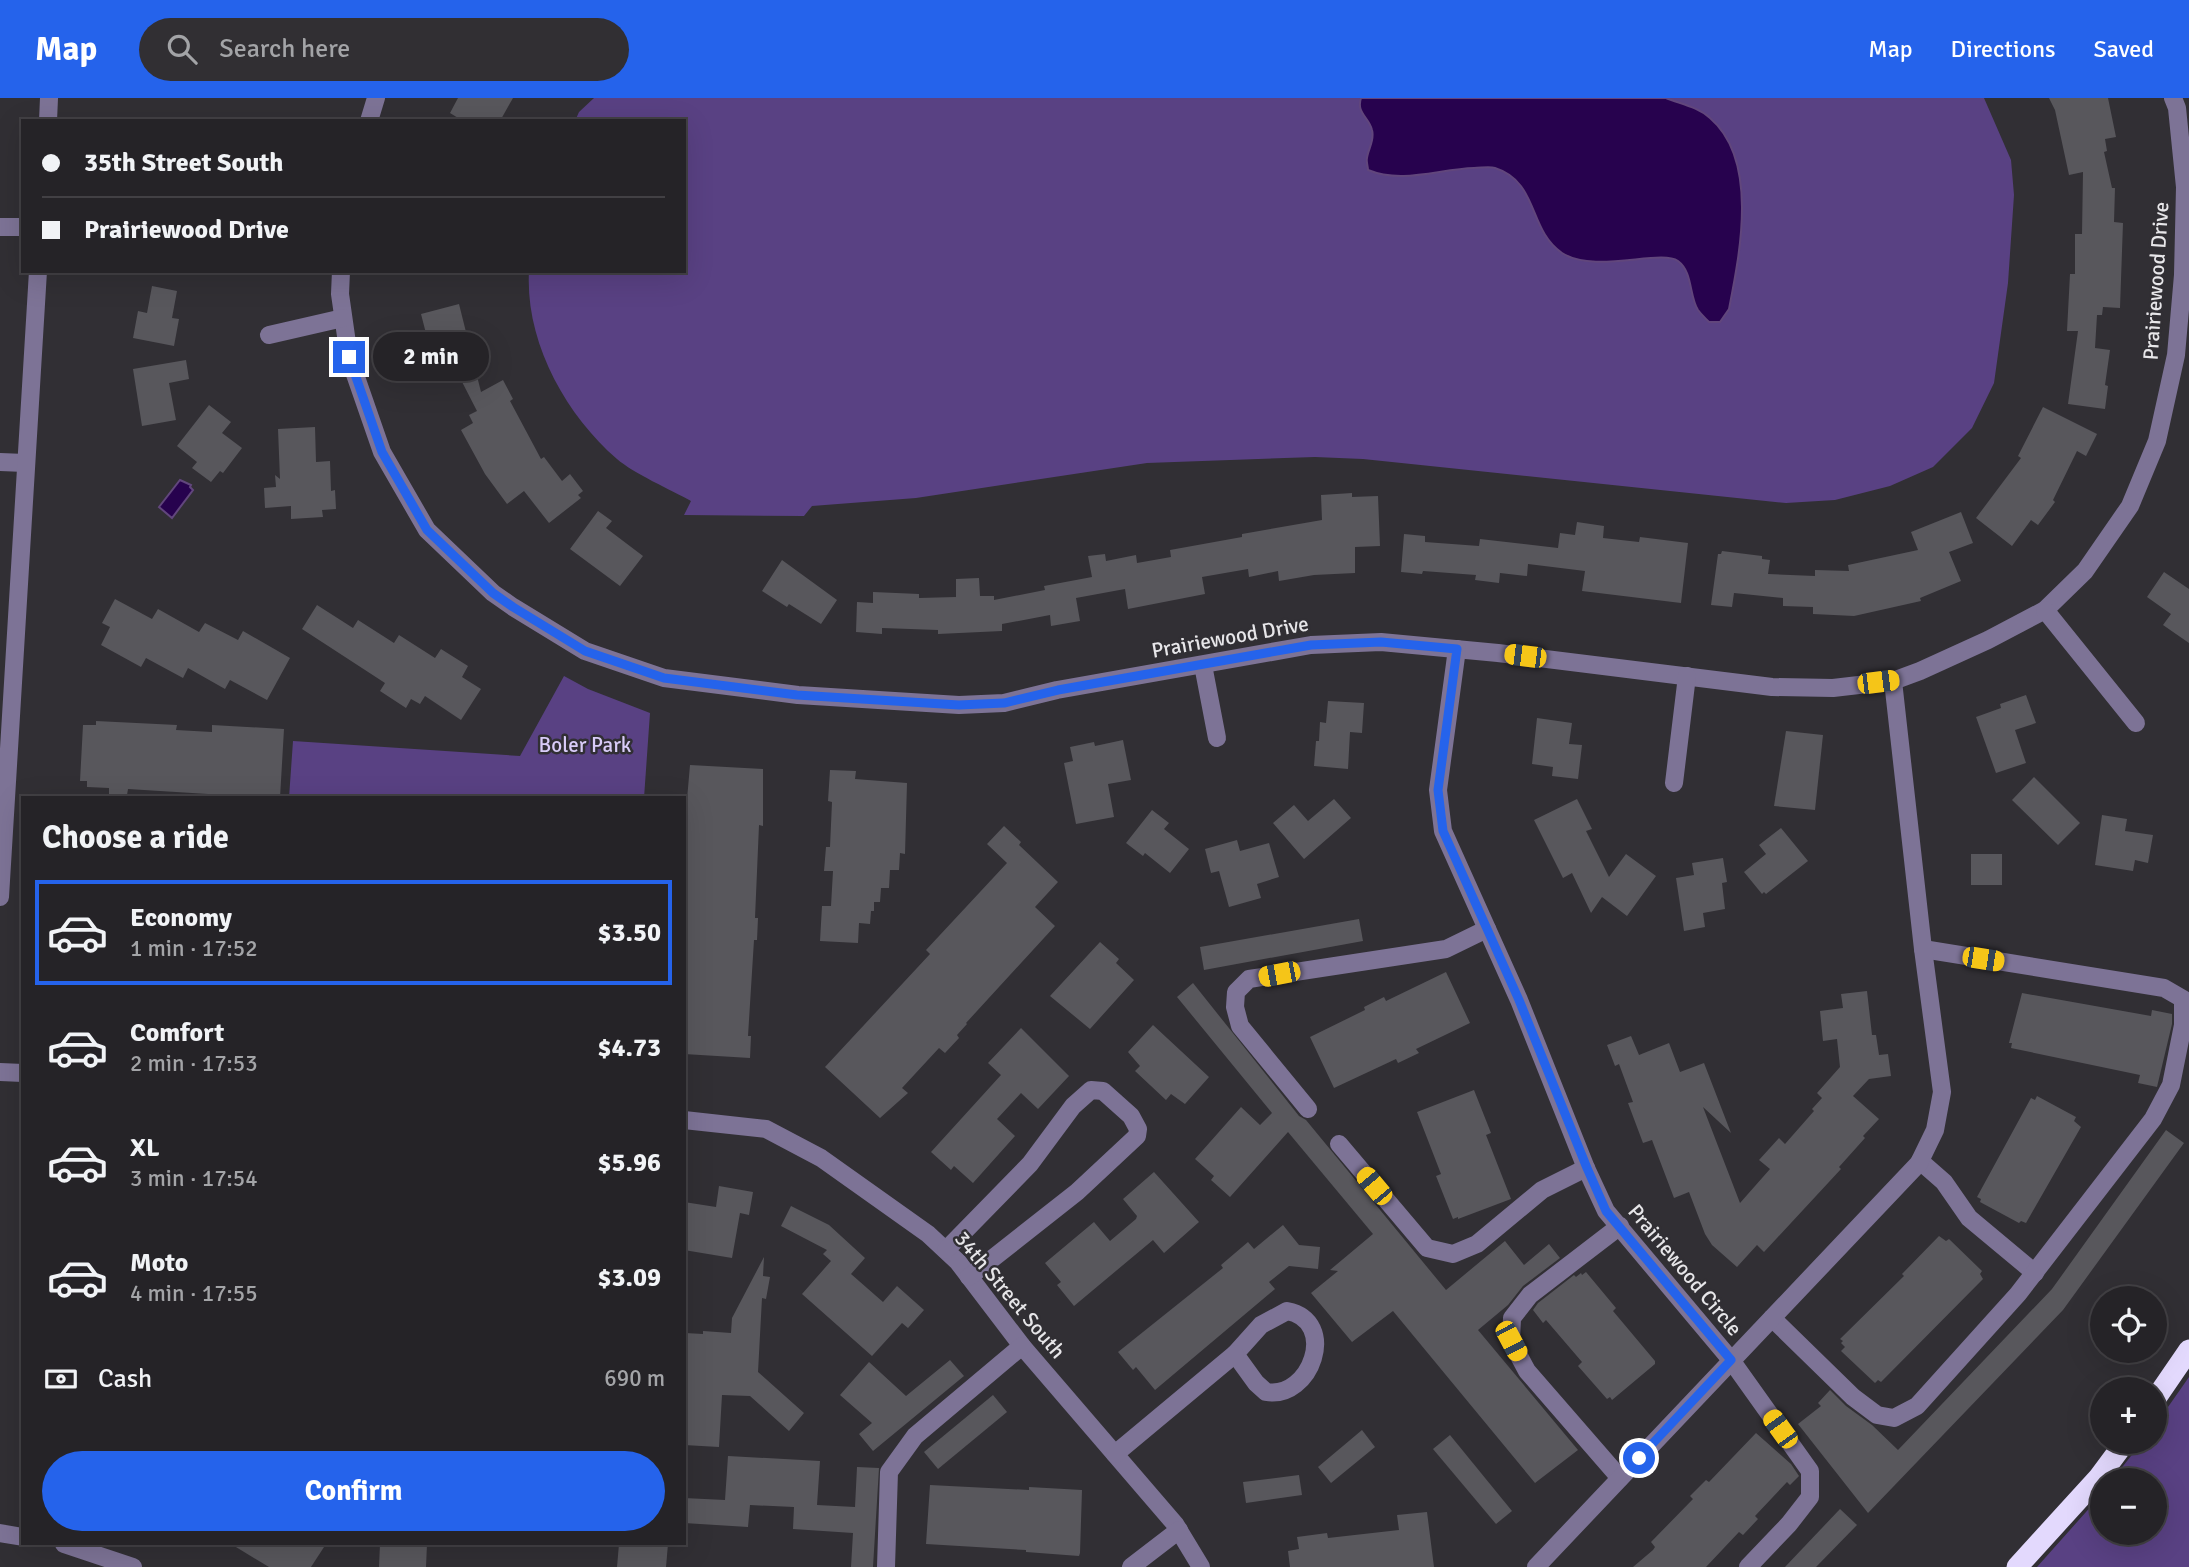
<!DOCTYPE html>
<meta charset="utf-8">
<style>
:root{--surface:#252327;--page:#312f33;--text:#f1f3f6;--muted:#a3a4a7;--line:#424044;--accent:#2563eb}
body{margin:0;font-family:Signika,sans-serif;background:var(--page);color:var(--text);height:100vh;display:flex;flex-direction:column;font-size:26px;white-space:nowrap}
*{box-sizing:border-box;margin:0}
p{font-size:23px;color:var(--muted)}
.icon{flex:none;width:38px;height:38px;fill:none;stroke:currentColor;stroke-width:2;stroke-linecap:round;stroke-linejoin:round}
.map{position:relative;flex:1;overflow:hidden}
.side{position:absolute;left:21px;top:698px;width:665px;height:749px;display:flex;flex-direction:column;background:var(--surface);border-radius:0px;box-shadow:0 7px 28px #0002,0 0 0 2px var(--line)}
.side>*{flex:none}
.top-card{position:absolute;left:21px;top:21px;width:665px;height:154px;border-radius:0px;box-shadow:0 7px 28px #0002,0 0 0 2px var(--line);display:grid;align-content:center;height:154px;padding:0 21px;background:var(--surface)}
.fabs{position:absolute;left:2090px;top:1188px;display:grid;gap:14px}
.fabs a{display:grid;place-items:center;width:77px;height:77px;border-radius:50%;background:var(--surface);box-shadow:0 7px 28px #0002,0 0 0 2px var(--line);font-size:35px}
.end{position:absolute;width:32px;height:32px;margin:-16px;border:9px solid #2563eb;background:#fff;box-shadow:0 0 0 4px #fff}
.from{border-radius:50%}
.bubble{position:absolute;height:49px;border-radius:24px;background:var(--surface);box-shadow:0 7px 28px #0002,0 0 0 2px var(--line);font-size:23px;font-weight:800;line-height:49px;text-align:center}
.car{position:absolute;width:21px;height:42px;margin:-21px -10px;border-radius:9px;box-shadow:0 0 5px 2px #0007;background:linear-gradient(#f5c518 24%,#345 0 40%,#f5c518 0 76%,#345 0 86%,#f5c518 0)}
.top-card b{display:flex;align-items:center;gap:24px;height:66px;font-size:26px}
.top-card b+b{border-top:2px solid var(--line)}
.top-card i{width:18px;height:18px;background:var(--text)}
ul{padding:0;list-style:none}
li{display:flex;align-items:center;gap:21px;height:105px;margin:0 14px 10px;padding:0 7px;border:4px solid transparent;border-radius:0px}
li div{flex:1}
li b{display:block;font-size:26px}
li em{font-style:normal;font-weight:800}
li.on{border-color:var(--accent)}
li>.icon{width:63px;height:63px;stroke-width:1.5}
h2{padding:0 21px;font-size:32px;line-height:84px}
.pay{display:flex;align-items:center;gap:18px;height:77px;padding:0 21px;font-size:26px}
.pay p{margin-inline-start:auto}
.button{display:flex;gap:14px;margin-top:auto;padding:14px 21px}
.button a{flex:1;height:80px;border-radius:42px;background:var(--accent);color:#fff;font-size:28px;font-weight:800;line-height:80px;text-align:center}
header{display:flex;align-items:center;gap:42px;box-sizing:border-box;height:98px;padding:0 35px;background:var(--accent);color:#fff}
header strong{font-size:33px}
nav{display:flex;gap:38px;margin-inline-start:auto;font-size:24px}
.search{width:490px;height:63px;background:var(--page);display:flex;align-items:center;gap:18px;box-sizing:border-box;padding:0 24px;border-radius:38px;color:var(--muted);font-size:26px}
.map>svg:first-child{display:block}
.green{fill:#594183}
.water{fill:#27024e;stroke:#61467c;stroke-width:2}
.building{fill:#58575c}
.lines{fill:none;stroke-linecap:round;stroke-linejoin:round}
.minor{stroke:#7d7396;stroke-width:18}
.highway{stroke:#e3d9fd;stroke-width:21}
.route{stroke:#2563eb;stroke-width:9}
.labels{text-anchor:middle;dominant-baseline:central;stroke-width:5;stroke-linejoin:round;paint-order:stroke}
.street-label{font-size:21px;fill:#e7e6e9;stroke:#312f34}
.park-label{font-size:21px;fill:#d9ccf8;stroke:#312f34}
</style>
<header>
<strong>Map</strong>
<div class="search"><svg class="icon" aria-label="search" viewBox="0 0 24 24"><circle cx="10" cy="10" r="6"/><path d="M15 15l6 6"/></svg>Search here</div>
<nav><a>Map</a><a>Directions</a><a>Saved</a></nav>
</header>
<div class="map">
<svg width="2189" height="1469" viewBox="0 0 2189 1469">
<rect width="100%" height="100%" fill="#312f34"/>
<g class="green">
<path d="M594,0H1984L2011,62L2014,97L2008,185L1994,285L1972,330L1933,369L1890,388L1835,402L1786,405L1363,361L1315,359L1147,365L916,400L812,408L804,418L684,417L691,403C671,392 633,375 617,361C565,316 525,243 529,173H684V23H575L579,14Z"/>
<polygon points="564,578 588,591 650,615 644,700 289,700 293,643 520,658"/>
<polygon points="2189,1279 2189,1469 2037,1469 2102,1396 2102,1435 2154,1435 2154,1382 2112,1382 2142,1344 2154,1344 2154,1329"/>
</g>
<g class="water">
<path d="M1361,0H1666C1681,6 1698,9 1710,20C1759,62 1740,155 1729,211L1720,224H1709C1705,220 1701,216 1698,212C1689,198 1693,174 1678,163C1661,151 1594,176 1562,155C1528,132 1539,84 1495,70C1489,68 1481,70 1474,70C1439,71 1402,86 1368,72C1368,68 1366,64 1367,60C1368,51 1375,42 1372,32C1369,19 1356,15 1361,0Z"/>
<polygon points="180,382 191,387 190,389 193,392 172,420 159,409"/>
</g>
<g class="building">
<polygon points="458,0 513,0 500,23 463,23 450,15"/>
<polygon points="2049,0 2108,0 2116,39 2105,41 2107,53 2104,54 2112,90 2115,90 2114,124 2123,125 2120,210 2103,209 2102,217 2097,217 2095,250 2110,252 2105,287 2108,288 2105,311 2068,306 2078,233 2067,233 2070,176 2075,176 2075,136 2082,136 2083,74 2069,77 2055,12"/>
<polygon points="152,188 177,193 172,220 179,221 174,248 133,240 138,213 147,215"/>
<polygon points="459,206 481,294 503,282 513,301 510,303 541,361 544,359 562,383 570,376 583,393 578,397 581,400 549,425 524,393 507,406 485,376 461,332 473,325 469,317 477,313 459,278 448,281 439,245 429,247 421,216"/>
<polygon points="186,262 189,281 169,285 176,322 142,328 133,271"/>
<polygon points="209,307 231,324 222,335 242,350 223,375 220,373 211,384 192,370 197,364 177,348"/>
<polygon points="2043,309 2097,336 2086,358 2077,353 2053,402 2055,404 2038,427 2031,422 2012,448 1976,420 2021,360 2018,358"/>
<polygon points="315,329 316,364 330,363 331,393 335,392 336,411 322,412 323,419 291,421 291,408 265,410 264,390 276,389 275,377 280,381 278,331"/>
<polygon points="1352,395 1352,399 1378,398 1380,448 1355,449 1355,475 1314,477 1279,483 1278,473 1249,479 1248,471 1202,479 1205,496 1128,511 1125,491 1076,500 1080,523 1051,528 1050,517 1002,526 1002,533 938,536 938,532 882,530 882,536 856,534 857,504 873,505 873,494 919,496 919,500 956,499 956,481 979,480 980,498 994,498 994,502 1045,492 1044,488 1092,479 1088,458 1105,456 1106,463 1136,457 1137,465 1171,459 1170,452 1242,439 1242,436 1322,422 1321,397"/>
<polygon points="598,413 612,423 606,430 643,458 620,488 570,451"/>
<polygon points="1961,414 1973,445 1949,454 1961,483 1920,500 1921,503 1854,518 1813,516 1813,509 1783,508 1783,500 1734,495 1732,509 1711,507 1718,456 1721,456 1722,453 1762,458 1762,461 1770,462 1768,476 1815,478 1815,472 1849,473 1848,467 1918,452 1911,434"/>
<polygon points="1577,424 1604,428 1603,440 1639,444 1640,439 1688,445 1681,505 1582,493 1585,473 1528,466 1527,478 1500,475 1499,485 1475,482 1476,477 1423,473 1422,476 1401,474 1404,436 1425,438 1425,444 1479,448 1480,441 1558,450 1560,435 1575,437"/>
<polygon points="782,462 837,502 821,526 789,506 787,509 762,493"/>
<polygon points="2164,474 2189,491 2189,545 2163,527 2171,516 2147,499"/>
<polygon points="115,501 152,521 158,511 199,534 205,525 238,542 243,533 290,560 267,602 230,582 225,591 188,570 183,580 146,560 141,569 101,547 110,529 102,525"/>
<polygon points="317,507 353,530 358,522 394,545 399,537 435,560 441,551 468,568 462,579 481,591 461,622 425,598 420,606 411,601 406,610 380,593 385,585 302,531"/>
<polygon points="2026,597 2036,625 2015,632 2026,665 1996,675 1976,619 2001,610 2000,606"/>
<polygon points="1328,603 1364,605 1362,635 1350,634 1348,671 1314,668 1316,643 1319,643 1320,624 1326,625"/>
<polygon points="1537,620 1572,625 1569,646 1582,647 1578,681 1552,678 1553,669 1532,666"/>
<polygon points="96,623 177,627 176,632 212,634 212,627 284,631 280,700 208,700 208,696 128,691 127,697 109,696 109,690 87,689 87,683 80,683 83,627 96,627"/>
<polygon points="1786,633 1823,637 1815,712 1774,708"/>
<polygon points="1123,642 1131,682 1108,686 1114,719 1076,726 1064,665 1073,663 1070,649 1094,644 1095,648"/>
<polygon points="690,667 763,671 763,728 759,727 755,820 758,820 757,842 754,842 748,938 751,938 750,960 684,956 684,736"/>
<polygon points="830,672 856,673 855,681 907,685 905,756 900,755 899,772 890,772 889,790 881,790 880,804 874,804 874,813 871,813 870,826 859,825 858,845 820,843 822,808 831,808 833,773 824,773 826,749 830,749 832,704 828,703"/>
<polygon points="2034,679 2080,725 2058,747 2012,702"/>
<polygon points="1334,701 1351,720 1304,761 1273,725 1294,707 1308,723"/>
<polygon points="1577,701 1592,731 1586,733 1609,779 1626,756 1656,778 1627,818 1602,799 1591,815 1572,775 1563,780 1534,722"/>
<polygon points="1152,712 1169,725 1164,731 1189,751 1170,775 1145,755 1143,758 1126,745"/>
<polygon points="2102,717 2127,721 2125,733 2153,737 2148,765 2135,762 2133,773 2095,767"/>
<polygon points="1004,728 1021,744 1019,747 1058,784 1035,809 1055,828 966,925 967,926 957,937 959,940 945,955 939,950 902,990 908,995 880,1020 825,969 930,856 926,852 1007,765 987,746"/>
<polygon points="1781,730 1808,763 1766,796 1764,794 1762,796 1744,774 1766,756 1759,747"/>
<polygon points="1237,742 1240,753 1269,745 1279,779 1257,786 1261,800 1229,809 1219,773 1211,775 1205,751"/>
<rect x="1971" y="756" width="31" height="31"/>
<polygon points="1723,760 1727,784 1722,785 1725,811 1703,815 1705,829 1684,833 1676,780 1694,777 1692,765"/>
<polygon points="1359,821 1363,843 1204,872 1200,849"/>
<polygon points="1100,844 1119,861 1116,865 1134,882 1090,931 1050,898"/>
<polygon points="1446,874 1470,925 1416,951 1419,955 1398,965 1396,961 1334,990 1310,939 1365,912 1364,909 1384,899 1386,903"/>
<polygon points="1193,885 1299,1018 1306,1022 1446,1192 1505,1143 1524,1167 1549,1146 1560,1160 1523,1188 1508,1207 1478,1232 1578,1352 1535,1385 1393,1213 1352,1244 1311,1195 1338,1173 1330,1172 1373,1136 1288,1034 1230,1099 1211,1082 1214,1078 1195,1061 1241,1009 1260,1027 1272,1015 1177,899"/>
<polygon points="1867,893 1872,937 1876,937 1879,957 1888,956 1891,978 1869,981 1853,998 1879,1021 1863,1038 1865,1040 1839,1069 1841,1071 1764,1154 1757,1147 1737,1169 1712,1147 1705,1136 1689,1094 1674,1100 1652,1042 1643,1045 1628,1005 1633,1004 1619,966 1615,968 1607,947 1631,938 1639,957 1669,945 1680,974 1704,965 1731,1035 1703,1009 1740,1105 1770,1071 1759,1062 1779,1040 1785,1046 1814,1013 1812,1011 1822,1000 1817,995 1840,969 1837,941 1823,943 1820,913 1843,910 1841,896"/>
<polygon points="2022,895 2151,918 2152,912 2172,916 2172,926 2157,989 2138,985 2140,977 2011,950 2012,945 2009,945"/>
<polygon points="1153,927 1209,979 1185,1006 1171,996 1166,1002 1135,973 1140,968 1128,954"/>
<polygon points="1021,930 1069,978 1038,1011 1021,995 997,1021 1015,1038 973,1085 954,1068 951,1072 931,1054 1001,977 988,965"/>
<polygon points="1474,992 1491,1035 1486,1037 1511,1101 1458,1121 1458,1119 1453,1121 1436,1078 1441,1076 1417,1014"/>
<polygon points="2037,998 2076,1019 2074,1023 2081,1029 2026,1125 2021,1123 2019,1125 1980,1104 1981,1101 1977,1099 2031,1000 2035,1002"/>
<polygon points="2166,1032 2184,1045 2063,1212 1868,1415 1798,1326 1821,1308 1818,1305 1830,1292 1846,1308 1872,1327 1898,1352 2052,1191"/>
<polygon points="1154,1074 1199,1124 1164,1155 1153,1142 1074,1208 1057,1187 1061,1184 1045,1165 1094,1124 1110,1143 1136,1121 1137,1118 1123,1101"/>
<polygon points="719,1088 753,1094 749,1117 740,1115 732,1160 684,1152 684,1104 716,1109"/>
<polygon points="791,1108 829,1127 865,1160 851,1176 883,1204 897,1188 924,1212 908,1230 902,1225 872,1258 802,1196 831,1163 823,1156 827,1152 781,1128"/>
<polygon points="1283,1127 1299,1147 1320,1149 1318,1171 1289,1168 1269,1184 1275,1191 1155,1292 1136,1269 1133,1272 1118,1254 1223,1170 1221,1167 1248,1144 1254,1151"/>
<polygon points="1939,1138 1946,1143 1949,1141 1982,1173 1980,1176 1983,1181 1881,1284 1878,1282 1875,1285 1841,1253 1845,1249 1841,1245 1843,1243 1840,1241 1904,1178 1902,1176"/>
<polygon points="764,1159 763,1178 770,1179 766,1201 762,1200 758,1274 804,1315 789,1333 750,1298 722,1297 719,1349 684,1347 685,1235 703,1236 703,1233 731,1235 732,1220"/>
<polygon points="1586,1174 1616,1210 1613,1213 1655,1263 1655,1266 1612,1302 1610,1299 1607,1301 1578,1268 1582,1264 1546,1222 1543,1225 1533,1212 1538,1205 1574,1177 1576,1179 1581,1175 1582,1177"/>
<polygon points="950,1262 964,1278 873,1353 859,1336 872,1325 840,1297 869,1264 906,1298"/>
<polygon points="993,1297 1007,1314 938,1371 924,1354"/>
<polygon points="1362,1332 1375,1349 1331,1385 1318,1369"/>
<polygon points="1756,1335 1791,1366 1799,1378 1790,1387 1787,1384 1755,1418 1758,1421 1743,1437 1739,1434 1706,1469 1633,1469 1653,1452 1655,1449 1651,1444 1693,1401 1690,1398 1706,1382 1709,1384"/>
<polygon points="1450,1337 1512,1413 1496,1426 1433,1351"/>
<polygon points="728,1358 820,1363 817,1407 855,1409 857,1369 879,1370 873,1469 851,1469 853,1435 793,1431 794,1409 750,1407 748,1429 684,1425 684,1400 725,1402"/>
<polygon points="1299,1377 1302,1397 1246,1405 1243,1384"/>
<polygon points="930,1387 1029,1392 1029,1389 1082,1392 1080,1455 1079,1458 1026,1454 1026,1452 926,1446"/>
<polygon points="1840,1411 1857,1427 1816,1469 1785,1469"/>
<polygon points="1427,1414 1434,1469 1290,1469 1288,1453 1299,1451 1297,1439 1327,1435 1328,1440 1399,1432 1397,1417"/>
<polygon points="231,1446 326,1446 311,1469 269,1469"/>
<polygon points="380,1446 427,1446 426,1469 379,1469"/>
<polygon points="619,1446 668,1446 666,1469 617,1469"/>
</g>
<g class="lines">
<g class="minor">
<polyline points="48,23 49,0"/>
<polyline points="369,23 376,0"/>
<polyline points="0,129 23,129"/>
<polyline points="341,173 340,196 349,259 382,354 427,432 493,495 513,509 585,553 664,580 798,597 959,607 1004,605 1057,592 1311,547 1381,544 1498,555 1772,589 1833,590 1893,583 1920,573 1988,542 2045,512 2085,473 2130,408 2157,343 2176,257 2183,177 2185,89 2177,10 2173,0"/>
<polyline points="269,237 343,220"/>
<polyline points="0,364 25,365"/>
<polyline points="2045,512 2136,625"/>
<polyline points="1457,551 1438,692 1443,733 1519,902 1586,1070 1606,1113 1731,1262 1810,1373 1810,1399 1789,1426 1748,1469"/>
<polyline points="1203,567 1217,640"/>
<polyline points="1674,685 1687,578"/>
<polyline points="0,799 38,173"/>
<polyline points="0,974 23,975"/>
<polyline points="1308,1011 1240,928 1235,909 1236,894 1249,881 1446,851 1487,831"/>
<polyline points="684,1022 766,1031 821,1060 928,1136 958,1164 1022,1248 1175,1426 1201,1469"/>
<polyline points="1339,1046 1427,1150 1453,1156 1477,1146 1542,1092 1586,1070"/>
<polyline points="1920,1063 1944,1084 1969,1120 2035,1175"/>
<polyline points="1620,1128 1530,1197 1512,1220 1511,1243 1527,1273 1620,1380"/>
<polyline points="946,1152 1030,1066 1073,1008 1091,992 1103,993 1131,1018 1138,1031 1137,1038 1077,1094 969,1179"/>
<path d="M1287,1213C1339,1223 1311,1302 1266,1294L1256,1285L1235,1256L1261,1227Z"/>
<polyline points="1772,1220 1853,1299 1877,1317 1894,1320 1917,1308 2018,1196 2153,1021 2171,987 2183,927 2183,901 2164,890 1923,851"/>
<polyline points="1115,1356 1235,1256"/>
<polyline points="0,1435 23,1439"/>
<polyline points="64,1446 133,1469"/>
<polyline points="886,1469 889,1374 915,1338 1022,1248"/>
<polyline points="1131,1469 1179,1432"/>
<polyline points="1536,1469 1919,1065 1935,1032 1942,994 1923,851 1893,583"/>
</g>
<g class="highway">
<polyline points="2154,1303 2189,1252"/>
<polyline points="2017,1469 2099,1379 2125,1344"/>
</g>
</g>
<g class="lines">
<polyline class="route" points="349,259 382,354 427,432 493,495 513,509 585,553 664,580 797,597 959,607 1004,605 1058,592 1311,547 1381,544 1457,551 1438,692 1443,733 1519,902 1587,1070 1606,1113 1731,1262 1639,1360"/>
</g>
<g class="labels">
<g class="street-label">
<text transform="translate(2156 183) rotate(-86)">Prairiewood Drive</text>
<text transform="translate(1230 539) rotate(-10)">Prairiewood Drive</text>
<text transform="translate(1685 1172) rotate(50)">Prairiewood Circle</text>
<text transform="translate(1010 1197) rotate(50)">34th Street South</text>
</g>
<g class="park-label">
<text x="585" y="647">Boler Park</text>
</g>
</g>
</svg>
<div class="fabs">
<a><svg class="icon" aria-label="locate" viewBox="0 0 24 24"><circle cx="12" cy="12" r="6"/><path d="M12 2v4M12 18v4M2 12h4M18 12h4"/></svg></a>
<a>+</a>
<a>−</a>
</div>
<i class="end from" style="left:1639px;top:1360px"></i>
<i class="end" style="left:349px;top:259px"></i>
<div class="bubble" style="left:373px;top:234px;width:116px">2 min</div>
<i class="car" style="left:1525px;top:558px;rotate:277deg"></i>
<i class="car" style="left:1878px;top:584px;rotate:83deg"></i>
<i class="car" style="left:1983px;top:861px;rotate:99deg"></i>
<i class="car" style="left:1279px;top:876px;rotate:259deg"></i>
<i class="car" style="left:1374px;top:1088px;rotate:320deg"></i>
<i class="car" style="left:1511px;top:1243px;rotate:152deg"></i>
<i class="car" style="left:1780px;top:1331px;rotate:324deg"></i>
<div class="top-card">
<b><i class="from"></i>35th Street South</b>
<b><i></i>Prairiewood Drive</b>
</div>
<section class="side">
<h2>Choose a ride</h2>
<ul>
<li class="on"><svg class="icon" aria-label="car" viewBox="0 0 24 24"><path d="M5 17H2v-5l4-1 3-4h7l3 4 3 1v5h-3M9 17h6M6 11h13"/><circle cx="7" cy="17" r="2"/><circle cx="17" cy="17" r="2"/></svg><div><b>Economy</b><p>1 min · 17:52</p></div><em>$3.50</em></li>
<li><svg class="icon" aria-label="car" viewBox="0 0 24 24"><path d="M5 17H2v-5l4-1 3-4h7l3 4 3 1v5h-3M9 17h6M6 11h13"/><circle cx="7" cy="17" r="2"/><circle cx="17" cy="17" r="2"/></svg><div><b>Comfort</b><p>2 min · 17:53</p></div><em>$4.73</em></li>
<li><svg class="icon" aria-label="car" viewBox="0 0 24 24"><path d="M5 17H2v-5l4-1 3-4h7l3 4 3 1v5h-3M9 17h6M6 11h13"/><circle cx="7" cy="17" r="2"/><circle cx="17" cy="17" r="2"/></svg><div><b>XL</b><p>3 min · 17:54</p></div><em>$5.96</em></li>
<li><svg class="icon" aria-label="car" viewBox="0 0 24 24"><path d="M5 17H2v-5l4-1 3-4h7l3 4 3 1v5h-3M9 17h6M6 11h13"/><circle cx="7" cy="17" r="2"/><circle cx="17" cy="17" r="2"/></svg><div><b>Moto</b><p>4 min · 17:55</p></div><em>$3.09</em></li>
</ul>
<div class="pay"><svg class="icon" aria-label="cash" viewBox="0 0 24 24"><path d="M3 7h18v10H3z"/><circle cx="12" cy="12" r="2"/></svg>Cash<p>690 m</p></div>
<div class="button"><a>Confirm</a></div>
</section>
</div>
